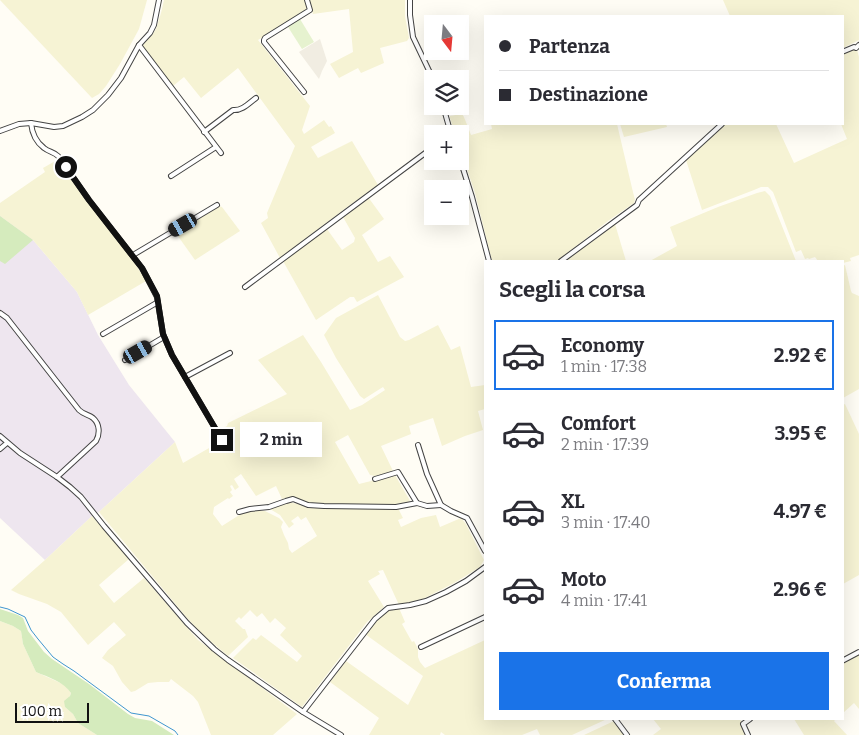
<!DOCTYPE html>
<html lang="it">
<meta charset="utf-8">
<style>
:root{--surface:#fff;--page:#f7f7f7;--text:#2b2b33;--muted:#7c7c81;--line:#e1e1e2;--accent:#1a73e8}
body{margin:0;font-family:Bitter,serif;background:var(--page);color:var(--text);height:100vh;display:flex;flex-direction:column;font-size:19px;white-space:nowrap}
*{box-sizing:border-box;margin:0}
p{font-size:16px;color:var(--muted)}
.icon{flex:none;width:28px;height:28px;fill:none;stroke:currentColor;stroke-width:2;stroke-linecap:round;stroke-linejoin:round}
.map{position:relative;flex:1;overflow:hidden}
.sheet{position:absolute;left:484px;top:260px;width:360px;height:460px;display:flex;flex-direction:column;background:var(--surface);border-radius:0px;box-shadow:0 5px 20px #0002}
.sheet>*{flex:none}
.hud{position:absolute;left:484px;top:15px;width:360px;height:110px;border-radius:0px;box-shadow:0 5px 20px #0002;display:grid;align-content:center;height:110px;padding:0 15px;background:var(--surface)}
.needle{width:32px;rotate:164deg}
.controls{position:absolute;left:424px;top:15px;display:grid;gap:10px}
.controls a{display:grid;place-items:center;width:45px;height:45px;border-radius:0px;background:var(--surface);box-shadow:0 5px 20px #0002;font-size:25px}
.scale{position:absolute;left:15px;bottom:12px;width:74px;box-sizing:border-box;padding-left:5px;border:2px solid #111;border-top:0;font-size:14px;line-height:18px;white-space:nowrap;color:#111;-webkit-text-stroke:4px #fff;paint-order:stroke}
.end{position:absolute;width:22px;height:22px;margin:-11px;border:6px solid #111;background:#fff;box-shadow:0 0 0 2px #fff}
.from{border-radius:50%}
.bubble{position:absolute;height:35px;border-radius:0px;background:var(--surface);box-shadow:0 5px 20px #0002;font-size:16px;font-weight:700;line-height:35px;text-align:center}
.car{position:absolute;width:15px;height:30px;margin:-15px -8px;border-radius:6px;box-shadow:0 0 4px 1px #0007;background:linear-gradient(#222 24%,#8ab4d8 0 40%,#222 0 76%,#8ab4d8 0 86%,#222 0)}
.hud b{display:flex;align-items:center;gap:18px;height:48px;font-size:19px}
.hud b+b{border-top:1px solid var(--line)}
.hud i{width:12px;height:12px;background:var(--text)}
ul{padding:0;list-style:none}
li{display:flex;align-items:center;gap:15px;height:70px;margin:0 10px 8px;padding:0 5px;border:2px solid transparent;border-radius:0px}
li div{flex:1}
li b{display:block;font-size:19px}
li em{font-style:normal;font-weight:700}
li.selected{border-color:var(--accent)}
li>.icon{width:45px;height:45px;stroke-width:1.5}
h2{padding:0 15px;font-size:22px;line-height:60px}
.cta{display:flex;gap:10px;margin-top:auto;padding:10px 15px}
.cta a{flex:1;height:58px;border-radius:0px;background:var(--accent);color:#fff;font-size:20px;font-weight:700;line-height:58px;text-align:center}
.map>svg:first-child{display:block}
.industrial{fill:#eee6ef}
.farmland{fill:#f6f3d4}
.green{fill:#d5ebbd}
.pitch{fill:#e6f2cf}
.plaza{fill:#f1ede2}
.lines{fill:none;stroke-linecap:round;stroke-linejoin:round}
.stream{stroke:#3f96cf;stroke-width:1}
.street-casing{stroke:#444;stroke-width:6}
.street{stroke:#fff;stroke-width:4}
.route{stroke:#111;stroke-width:6}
</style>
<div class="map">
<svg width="859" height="735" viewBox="0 0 859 735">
<rect width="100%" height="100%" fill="#fffdf5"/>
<polygon class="industrial" points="0,216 33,240 77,292 98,335 129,385 175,442 99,512 92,516 45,560 0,518"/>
<g class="farmland">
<polygon points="0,0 147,0 139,29 120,64 106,86 99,94 92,98"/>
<polygon points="164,0 305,0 307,10 258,40 310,106 302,130 304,134 324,120 329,127 331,126 335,133 311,147 318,158 352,141 378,185 346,208 280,258 261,223 268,218 267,213 295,146 238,68 201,98 184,77 173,86 142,46 152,35 156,29 161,13"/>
<polygon points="309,0 405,0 405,16 409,38 407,41 380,48 384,63 361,73 358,68 339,78 330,64 353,52 349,9 313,14"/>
<polygon points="723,0 859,0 859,40 843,48 842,16 730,16"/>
<polygon points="853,49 857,50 859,57 859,255 850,258 851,261 843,263 842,261 826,261 826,260 818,261 815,257 809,259 808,258 805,259 801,250 796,252 773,192 768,187 761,187 754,190 702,210 686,160 726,124 776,124 794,163 847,139 841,124 842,124 843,53"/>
<polygon points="462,114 464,117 471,135 492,129 491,124 617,124 632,188 635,200 634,203 608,221 565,255 559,261 492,261 475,193 460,148 460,134 455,134 450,118 450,116"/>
<polygon points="620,124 666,124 667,127 624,137"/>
<polygon points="57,160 60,161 96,212 131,258 144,277 146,281 88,315 77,292 50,260 33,240 0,216 0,203 45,172 43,168"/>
<polygon points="765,191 770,196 796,261 650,261 677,246 670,227 718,207 757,193"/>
<polygon points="368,197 384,219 362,235 378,262 390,256 404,277 357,302 354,297 350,297 316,320 283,261 327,229 342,250 354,242 355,238 343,217"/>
<polygon points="219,206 222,207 240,231 195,260 175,232"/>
<polygon points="615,224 626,261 565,261 568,258 596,239"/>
<polygon points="845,265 851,291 852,293 859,296 859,389 843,398 842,266"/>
<polygon points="378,295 400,337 405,341 409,340 438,325 451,350 460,346 471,387 485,385 485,409 478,411 483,430 465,436 442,446 433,418 409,426 411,434 381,446 393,471 393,472 375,476 370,475 348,435 335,442 359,484 395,475 409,499 410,501 408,502 390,505 354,506 312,504 305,503 291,497 282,499 276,486 256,496 241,474 234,479 239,487 235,490 232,485 230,486 232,490 230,492 233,496 229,499 228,498 214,507 213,514 222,526 244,512 255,511 265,511 279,518 283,522 281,527 284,535 288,543 289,549 292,553 317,536 306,517 301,520 298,516 291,521 294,524 289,528 280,515 270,509 270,508 288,502 309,506 329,508 398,508 403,518 398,520 401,527 421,518 436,515 440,527 461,518 466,524 484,560 480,567 456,582 423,599 399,605 383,570 378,571 380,574 368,581 384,607 367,622 302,707 233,658 253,638 256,640 261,635 297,662 302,656 280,635 286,628 275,618 270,623 262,613 257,617 250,610 241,619 239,617 235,621 243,629 245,629 248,637 228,656 202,634 187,618 99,512 175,442 183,463 223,440 218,431 227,426 228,423 287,394 258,360 303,335 321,362 350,410 362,405 385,390 383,387 364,399 360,396 336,358 324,335 336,318"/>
<polygon points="845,404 859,434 859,575 843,584 842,405"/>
<polygon points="92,516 129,559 99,585 114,603 144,578 198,640 297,714 273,735 211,735 198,702 193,696 171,679 169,682 158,682 148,683 135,691 131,692 122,682 113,666 102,658 108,650 126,635 114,622 88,645 61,612 47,604 19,594 11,590 45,560"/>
<polygon points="399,608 405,622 402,624 412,642 414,641 418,649 418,657 420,662 425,668 485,640 485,719 607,719 572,735 540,735 537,729 522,735 445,735 441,732 440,735 369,735 379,718 330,682 346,661 408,705 423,676 365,634 374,621 385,611"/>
<polygon points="0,621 13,626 21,631 23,644 36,672 65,685 71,693 65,707 73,714 78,723 97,735 0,735"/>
<polygon points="859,653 859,709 854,703 843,713 843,663"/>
<polygon points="653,719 740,719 746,735 653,735 661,729"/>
<polygon points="794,719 836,719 834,721 847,735 804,735"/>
<polygon points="614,721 624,735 584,735"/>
</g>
<g class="green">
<polygon points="0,216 33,240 5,264 0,261"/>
<path d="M0,609L18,615L23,618L28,631L44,652L52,659L89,684L128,714L135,718L152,721L174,735H97L78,723L73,714L65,707L64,701L70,696L71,693C64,682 48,677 36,672L23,644L21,631L13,626L0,621Z"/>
</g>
<polygon class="pitch" points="300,19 314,42 302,49 288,27"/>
<polygon class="plaza" points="320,39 327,61 322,71 319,79 299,52"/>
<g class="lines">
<polyline class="stream" points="0,607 8,609 25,617 31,630 38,639 53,657 63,664 74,671 131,713 149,716 175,731 178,735"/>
<g class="street-casing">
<g id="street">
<polyline points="410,0 410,15 413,37 433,79"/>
<polyline points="139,45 221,153"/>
<polyline points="842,52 854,47 856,48 859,45"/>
<polyline points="304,92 264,42 264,40 265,38 310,10 307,0"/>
<polyline points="443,106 451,134"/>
<path d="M31,123C32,133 36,142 44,148C49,152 54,152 58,156L89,200L142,268L157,297L163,334L172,355L222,440"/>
<polyline points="0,131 19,124 31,123 54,127 63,126 82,117 93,110 108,95 121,78 139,45 150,33 154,25 159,0"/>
<path d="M204,132L233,110C242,111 249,103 256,98"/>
<polyline points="460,159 472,197 489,261"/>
<polyline points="171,176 216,147"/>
<polyline points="133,255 217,205"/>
<polyline points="561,261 637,205 639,200 722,124"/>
<polyline points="245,287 432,148"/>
<path d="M0,313L7,318L79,410C83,414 89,415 93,418C100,424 100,434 96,441L57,477L20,453L0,436"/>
<polyline points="103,334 158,302"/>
<polyline points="125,360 164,337"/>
<polyline points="185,377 230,353"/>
<polyline points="418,445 427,474 441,505 451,511 467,518 485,551"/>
<polyline points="0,449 7,443"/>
<polyline points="57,477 70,487 81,497 104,526 187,623 214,649 228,660 303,712 341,735"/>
<polyline points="375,479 398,472 417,503 427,506 441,505"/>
<polyline points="239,512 250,509 269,507 286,501 293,499 308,505 324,506 396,507 417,503"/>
<polyline points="421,647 485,617"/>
<polyline points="842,661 859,652"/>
<polyline points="303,712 375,619 388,608 410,605 426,601 446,592 466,581 485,567"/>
<polyline points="615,719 627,735"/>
<polyline points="748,735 743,724 750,719"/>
</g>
</g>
<use href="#street" class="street"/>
</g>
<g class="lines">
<polyline class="route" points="66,167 89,200 142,268 157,296 163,334 172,355 222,440"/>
</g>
</svg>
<div class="controls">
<a><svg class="needle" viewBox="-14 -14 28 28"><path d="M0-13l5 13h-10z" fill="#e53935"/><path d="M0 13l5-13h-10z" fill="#7c7c81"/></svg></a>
<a><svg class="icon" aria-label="layers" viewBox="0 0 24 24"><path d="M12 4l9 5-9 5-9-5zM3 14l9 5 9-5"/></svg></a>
<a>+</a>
<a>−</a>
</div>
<div class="scale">100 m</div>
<i class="end from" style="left:66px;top:167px"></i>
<i class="end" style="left:222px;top:440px"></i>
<div class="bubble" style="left:240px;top:422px;width:82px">2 min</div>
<i class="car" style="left:183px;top:225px;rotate:240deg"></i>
<i class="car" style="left:138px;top:352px;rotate:60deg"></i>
<div class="hud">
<b><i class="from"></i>Partenza</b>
<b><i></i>Destinazione</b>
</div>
<section class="sheet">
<h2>Scegli la corsa</h2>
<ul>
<li class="selected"><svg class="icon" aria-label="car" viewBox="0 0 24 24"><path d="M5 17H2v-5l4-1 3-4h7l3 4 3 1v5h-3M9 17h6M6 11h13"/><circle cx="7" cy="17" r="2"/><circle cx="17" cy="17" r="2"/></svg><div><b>Economy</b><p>1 min · 17:38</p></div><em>2.92 €</em></li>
<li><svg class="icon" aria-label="car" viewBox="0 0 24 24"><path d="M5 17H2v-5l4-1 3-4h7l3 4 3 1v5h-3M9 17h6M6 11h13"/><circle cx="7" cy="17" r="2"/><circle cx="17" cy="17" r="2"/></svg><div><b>Comfort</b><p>2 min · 17:39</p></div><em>3.95 €</em></li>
<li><svg class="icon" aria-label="car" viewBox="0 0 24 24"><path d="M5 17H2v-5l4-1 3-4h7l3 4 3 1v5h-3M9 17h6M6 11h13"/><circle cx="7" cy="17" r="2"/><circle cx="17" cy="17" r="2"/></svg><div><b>XL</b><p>3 min · 17:40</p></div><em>4.97 €</em></li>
<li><svg class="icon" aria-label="car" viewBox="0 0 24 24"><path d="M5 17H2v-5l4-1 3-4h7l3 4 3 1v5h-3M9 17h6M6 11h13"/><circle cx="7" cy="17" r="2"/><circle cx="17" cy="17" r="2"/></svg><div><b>Moto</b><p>4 min · 17:41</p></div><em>2.96 €</em></li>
</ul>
<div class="cta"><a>Conferma</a></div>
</section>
</div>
